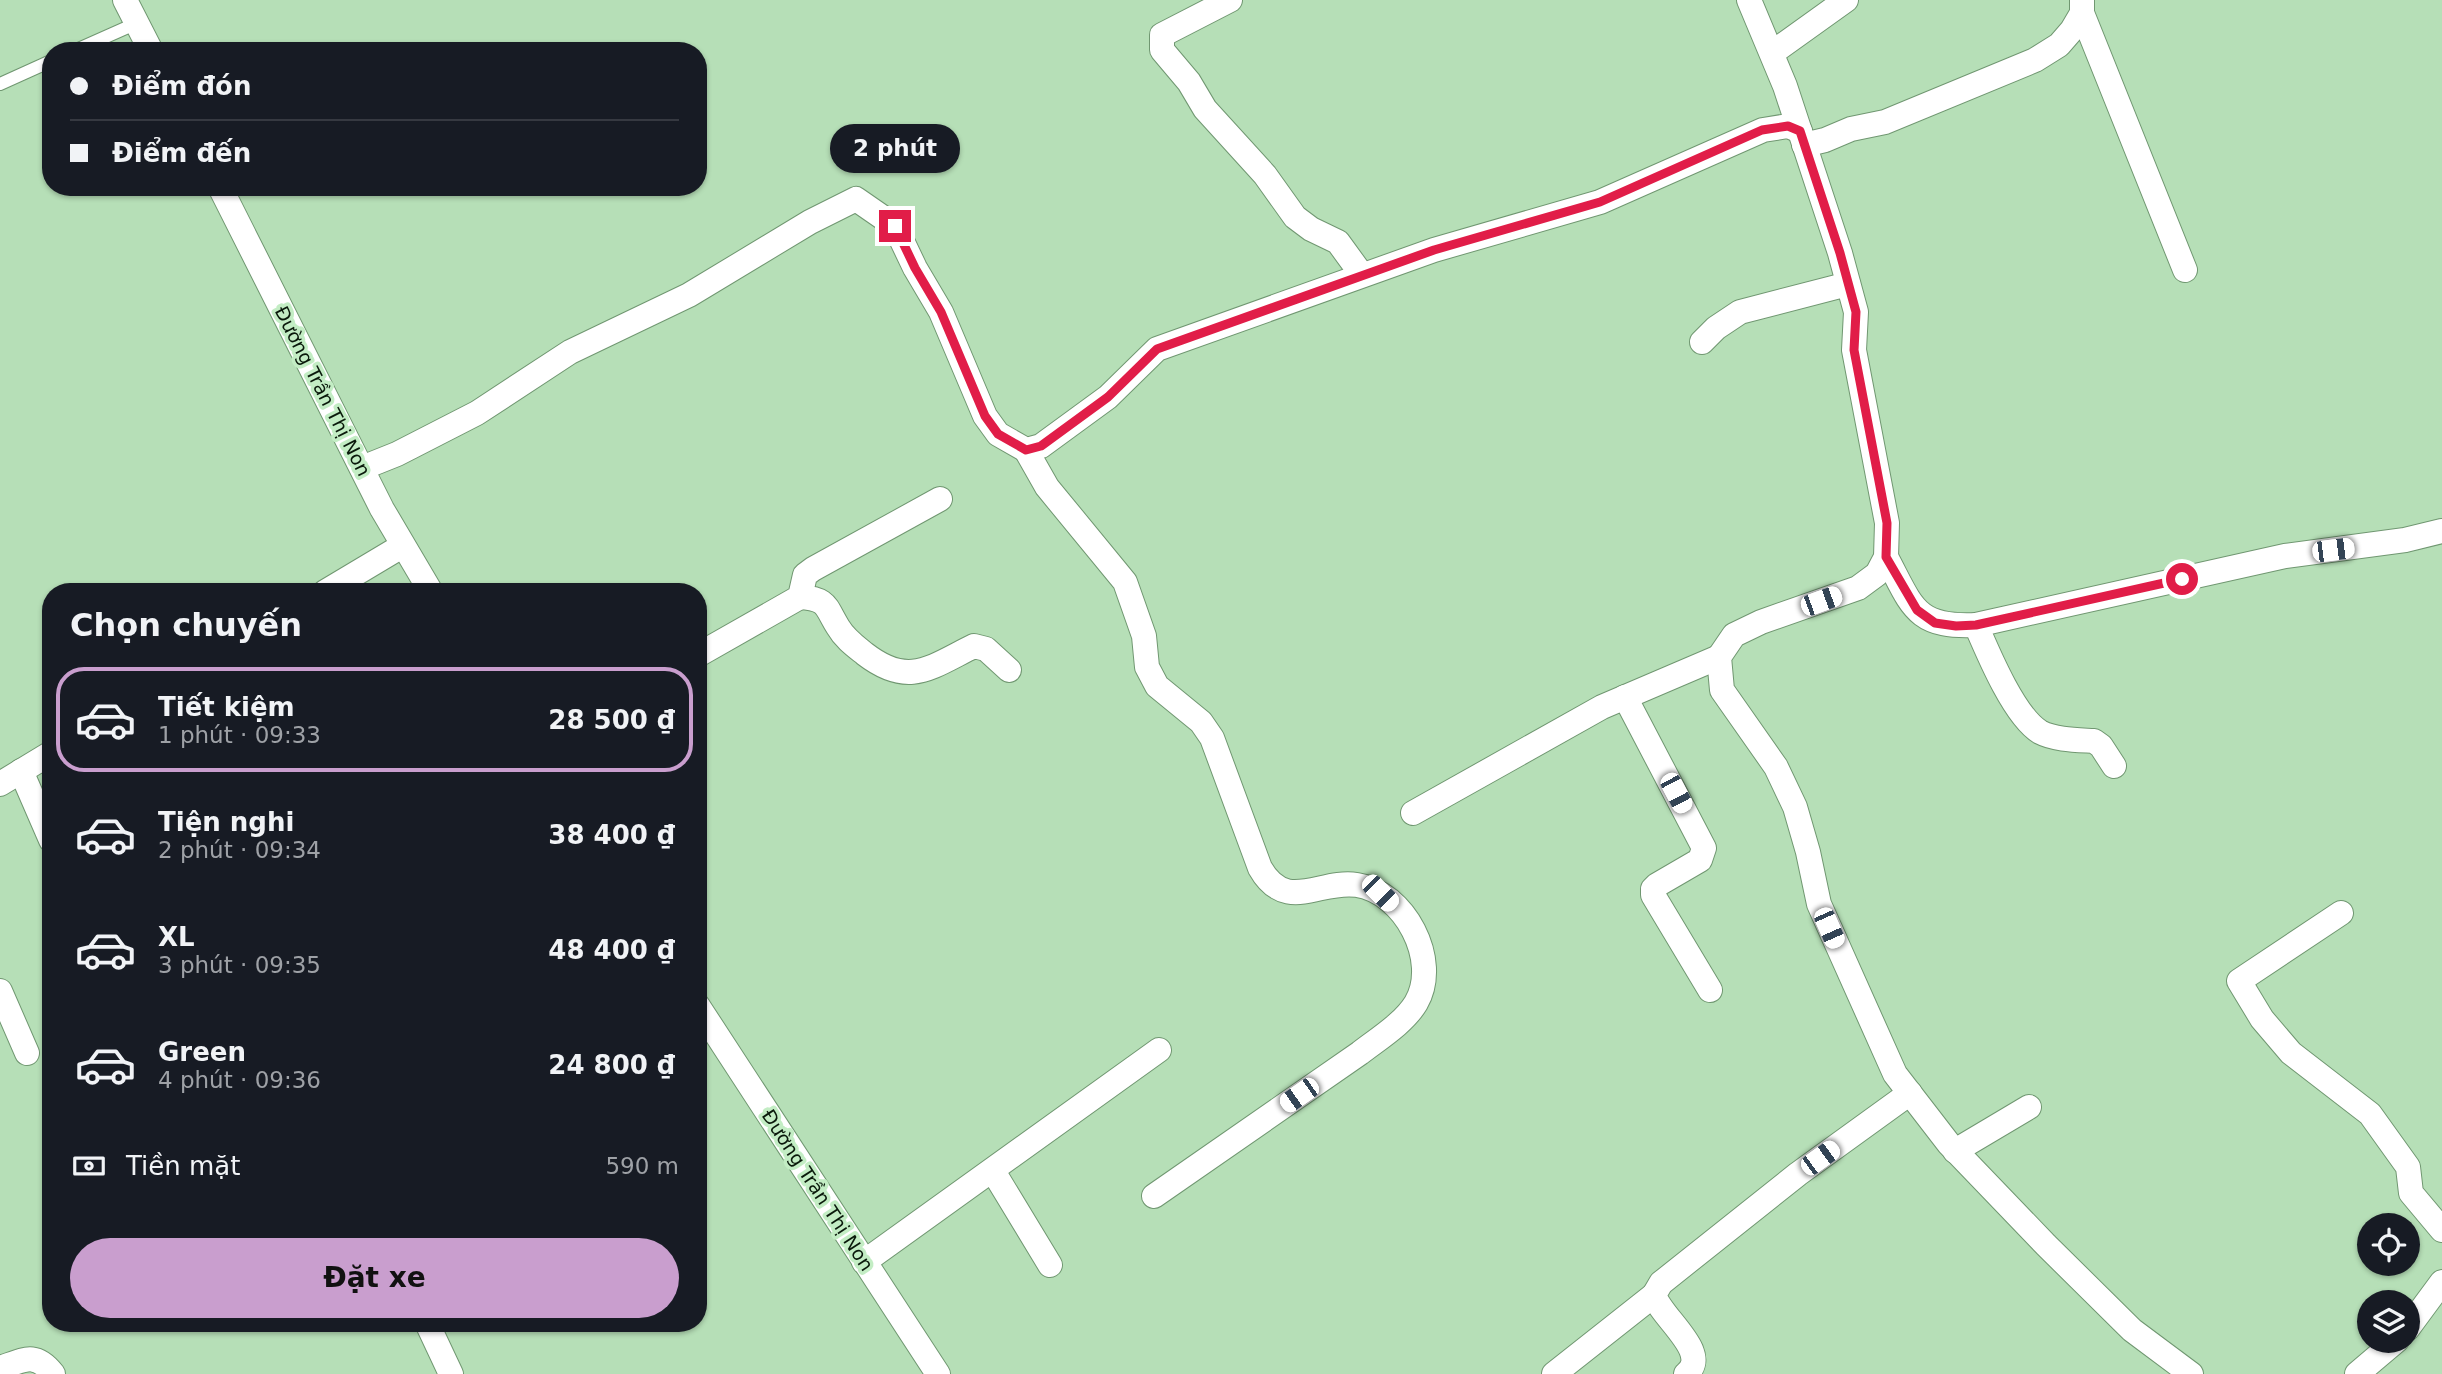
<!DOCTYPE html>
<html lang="vi">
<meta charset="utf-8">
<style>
:root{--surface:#171b24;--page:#242831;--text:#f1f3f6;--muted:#9ea1a6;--line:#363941;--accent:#c99ece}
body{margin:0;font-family:"DejaVu Sans",sans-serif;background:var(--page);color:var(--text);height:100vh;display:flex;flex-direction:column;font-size:26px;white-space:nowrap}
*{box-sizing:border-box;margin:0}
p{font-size:23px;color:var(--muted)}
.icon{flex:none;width:38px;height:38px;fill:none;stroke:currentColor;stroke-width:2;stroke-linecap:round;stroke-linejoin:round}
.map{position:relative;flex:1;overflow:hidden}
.panel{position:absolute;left:42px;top:583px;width:665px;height:749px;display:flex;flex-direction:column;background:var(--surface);border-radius:28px;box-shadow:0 2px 5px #0004}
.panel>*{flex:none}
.top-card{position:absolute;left:42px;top:42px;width:665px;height:154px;border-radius:28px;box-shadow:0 2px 5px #0004;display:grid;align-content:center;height:154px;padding:0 28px;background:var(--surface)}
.buttons{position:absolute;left:2357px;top:1213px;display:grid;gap:14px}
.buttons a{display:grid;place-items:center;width:63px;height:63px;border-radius:50%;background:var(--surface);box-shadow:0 2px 5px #0004;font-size:35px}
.end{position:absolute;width:32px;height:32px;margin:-16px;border:9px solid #e11d48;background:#fff;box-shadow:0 0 0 4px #fff}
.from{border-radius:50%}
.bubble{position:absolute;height:49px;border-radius:24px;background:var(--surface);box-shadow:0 2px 5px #0004;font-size:23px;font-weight:700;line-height:49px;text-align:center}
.car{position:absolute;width:21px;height:42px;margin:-21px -10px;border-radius:9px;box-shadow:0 0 5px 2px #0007;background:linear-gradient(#fff 24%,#345 0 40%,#fff 0 76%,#345 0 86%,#fff 0)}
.top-card b{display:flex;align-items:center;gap:24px;height:66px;font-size:26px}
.top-card b+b{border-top:2px solid var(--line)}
.top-card i{width:18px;height:18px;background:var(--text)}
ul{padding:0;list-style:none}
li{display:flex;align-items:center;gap:21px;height:105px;margin:0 14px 10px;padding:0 14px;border:4px solid transparent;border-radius:28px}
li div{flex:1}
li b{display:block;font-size:26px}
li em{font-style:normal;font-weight:700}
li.active{border-color:var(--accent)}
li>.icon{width:63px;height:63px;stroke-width:1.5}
h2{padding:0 28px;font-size:32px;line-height:84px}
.pay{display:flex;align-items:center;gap:18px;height:77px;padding:0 28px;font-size:26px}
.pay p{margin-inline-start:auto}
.button{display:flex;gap:14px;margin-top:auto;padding:14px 28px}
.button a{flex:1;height:80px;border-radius:42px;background:var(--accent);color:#111;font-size:28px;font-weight:700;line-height:80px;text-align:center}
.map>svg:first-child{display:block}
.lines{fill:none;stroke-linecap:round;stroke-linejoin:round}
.service-casing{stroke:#709771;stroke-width:14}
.minor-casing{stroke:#709771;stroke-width:26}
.service{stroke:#fff;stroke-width:12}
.minor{stroke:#fff;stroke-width:24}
.route{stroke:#e11d48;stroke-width:9}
.labels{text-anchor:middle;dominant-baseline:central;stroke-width:7;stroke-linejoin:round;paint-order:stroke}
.street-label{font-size:19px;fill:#0a190b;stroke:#c3edc4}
</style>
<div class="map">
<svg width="2442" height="1374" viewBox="0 0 2442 1374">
<rect width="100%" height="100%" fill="#b6dfb7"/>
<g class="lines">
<g class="service-casing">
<g id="service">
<polyline points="74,51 137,23"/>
<polyline points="0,84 51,61"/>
</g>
</g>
<g class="minor-casing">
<g id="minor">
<polyline points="125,0 151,51"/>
<polyline points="1230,0 1162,35 1162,50 1189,82 1205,109 1265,175 1295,217 1311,229 1338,242 1362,275"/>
<polyline points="1749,0 1785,86 1840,253 1856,312 1854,350 1887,523 1886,557 1877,574 1858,588 1761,622 1734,635 1719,657 1722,690 1776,767 1795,807 1808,852 1819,904 1895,1074 1949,1144 2046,1245 2132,1330 2191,1374"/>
<polyline points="2082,13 2185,270"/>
<polyline points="1772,53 1846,0"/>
<polyline points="1804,145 1825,140 1851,129 1885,122 2035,60 2059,45 2072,30 2082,13 2082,0"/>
<polyline points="220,187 382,509 431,592"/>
<polyline points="1702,342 1716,328 1740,312 1848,284"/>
<path d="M1026,450L1047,487L1125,582L1144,636L1147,667L1157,686L1201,722L1212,738L1260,868C1286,914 1320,879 1357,885C1404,892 1441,960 1416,1003C1404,1023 1378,1039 1360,1053L1154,1196"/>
<polyline points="362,468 397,454 477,413 570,352 689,295 810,222 856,199 895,226 915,268 941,312 985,416 998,434 1026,450 1041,446 1108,397 1157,349 1434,250 1600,202 1763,130 1788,126 1800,131"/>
<path d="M1886,557C1912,605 1914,628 1976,625L2285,556L2405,540L2442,531"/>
<polyline points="325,592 402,546"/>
<path d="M800,597C828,599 825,606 838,627C845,639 855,646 865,654C909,688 931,667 974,646L986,649L1009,670"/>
<path d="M1976,625C1988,653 2014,716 2040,732C2055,740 2078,740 2094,741L2101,746L2114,766"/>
<polyline points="698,655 800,597 805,575 813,569 940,499"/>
<polyline points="1625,697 1704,848 1700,860 1657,885 1653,889 1653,895 1710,990"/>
<polyline points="21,771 51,840"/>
<polyline points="0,784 51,753"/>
<polyline points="1413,813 1602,707 1719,657"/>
<polyline points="2341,913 2239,981 2262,1019 2291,1053 2370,1114 2408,1167 2411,1193 2442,1230"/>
<polyline points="0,991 27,1053"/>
<polyline points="698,1006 938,1374"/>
<polyline points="1955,1151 2029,1107"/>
<polyline points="993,1171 1050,1265"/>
<polyline points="864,1262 1159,1050"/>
<polyline points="427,1323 451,1374"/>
<polyline points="2408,1328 2442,1282"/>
<path d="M0,1368C24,1360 35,1351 53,1374"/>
<polyline points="1554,1374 1654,1295"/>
<path d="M1686,1374C1712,1353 1662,1319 1654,1295L1661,1283L1798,1174L1910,1093"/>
<polyline points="2357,1374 2397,1340"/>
</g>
</g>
<use href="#service" class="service"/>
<use href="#minor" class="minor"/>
</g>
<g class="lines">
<polyline class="route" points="895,226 915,268 941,312 985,416 998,434 1026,450 1041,446 1108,397 1157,349 1434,250 1600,202 1762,130 1788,126 1800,131 1840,253 1856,312 1854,350 1887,523 1886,557 1917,610 1935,623 1956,626 1976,625 2182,579"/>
</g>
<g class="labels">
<g class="street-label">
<text transform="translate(323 391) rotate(63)">Đường Trần Thị Non</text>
<text transform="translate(818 1190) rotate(57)">Đường Trần Thị Non</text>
</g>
</g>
</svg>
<div class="buttons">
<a><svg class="icon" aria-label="locate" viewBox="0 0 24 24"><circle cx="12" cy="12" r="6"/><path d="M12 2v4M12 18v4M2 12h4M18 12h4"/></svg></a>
<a><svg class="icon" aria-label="layers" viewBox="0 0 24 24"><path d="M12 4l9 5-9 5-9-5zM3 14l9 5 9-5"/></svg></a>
</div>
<i class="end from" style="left:2182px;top:579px"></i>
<i class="end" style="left:895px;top:226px"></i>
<div class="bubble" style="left:830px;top:124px;width:130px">2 phút</div>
<i class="car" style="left:2333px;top:550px;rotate:83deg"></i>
<i class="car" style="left:1821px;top:601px;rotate:70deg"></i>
<i class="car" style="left:1676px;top:793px;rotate:152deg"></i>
<i class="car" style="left:1380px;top:893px;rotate:135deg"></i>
<i class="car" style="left:1829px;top:928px;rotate:156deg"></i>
<i class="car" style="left:1299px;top:1095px;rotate:235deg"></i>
<i class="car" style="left:1820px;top:1158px;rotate:54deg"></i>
<div class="top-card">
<b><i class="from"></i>Điểm đón</b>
<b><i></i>Điểm đến</b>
</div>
<section class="panel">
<h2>Chọn chuyến</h2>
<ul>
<li class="active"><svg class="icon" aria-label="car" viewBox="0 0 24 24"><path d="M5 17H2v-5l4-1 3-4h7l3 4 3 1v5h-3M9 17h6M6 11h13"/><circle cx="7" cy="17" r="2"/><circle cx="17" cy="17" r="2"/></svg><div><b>Tiết kiệm</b><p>1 phút · 09:33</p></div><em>28 500 ₫</em></li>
<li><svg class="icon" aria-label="car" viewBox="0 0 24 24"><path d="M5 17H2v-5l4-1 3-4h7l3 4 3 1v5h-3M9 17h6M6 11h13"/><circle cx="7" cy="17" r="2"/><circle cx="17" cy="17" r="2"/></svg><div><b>Tiện nghi</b><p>2 phút · 09:34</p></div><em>38 400 ₫</em></li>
<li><svg class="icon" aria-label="car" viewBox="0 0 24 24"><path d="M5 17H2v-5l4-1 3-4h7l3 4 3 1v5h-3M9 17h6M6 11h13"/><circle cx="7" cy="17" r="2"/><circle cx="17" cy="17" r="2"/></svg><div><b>XL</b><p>3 phút · 09:35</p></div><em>48 400 ₫</em></li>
<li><svg class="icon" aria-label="car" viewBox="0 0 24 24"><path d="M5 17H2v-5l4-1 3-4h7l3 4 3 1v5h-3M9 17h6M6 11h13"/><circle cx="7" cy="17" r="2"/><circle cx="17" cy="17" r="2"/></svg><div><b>Green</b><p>4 phút · 09:36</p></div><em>24 800 ₫</em></li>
</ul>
<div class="pay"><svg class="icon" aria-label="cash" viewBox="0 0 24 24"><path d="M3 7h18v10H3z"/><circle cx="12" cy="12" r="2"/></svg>Tiền mặt<p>590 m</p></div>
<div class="button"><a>Đặt xe</a></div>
</section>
</div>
